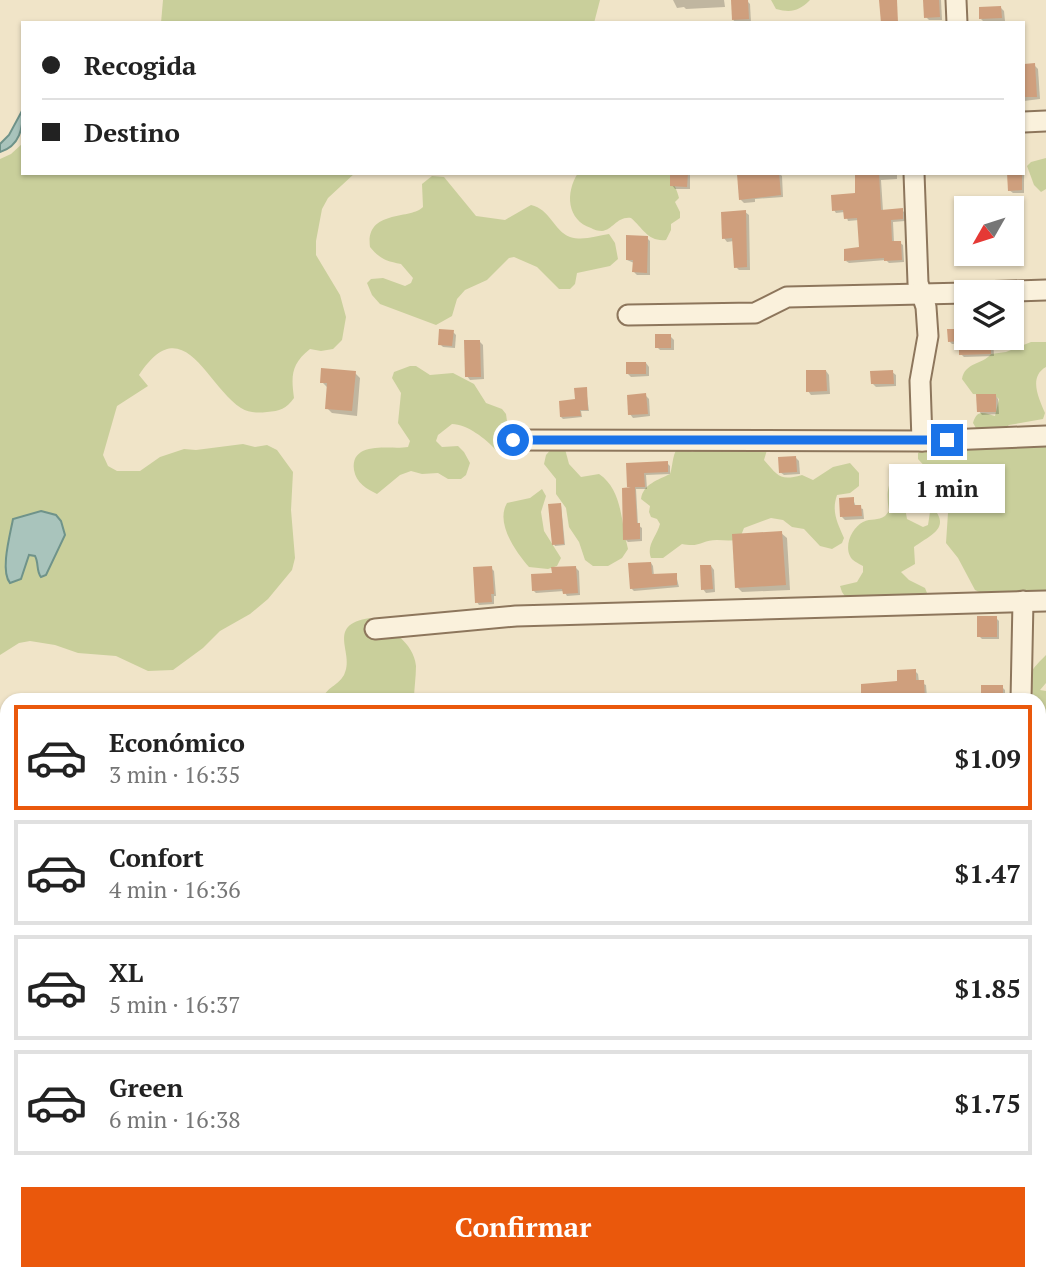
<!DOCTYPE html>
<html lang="es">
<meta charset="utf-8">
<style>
:root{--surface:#fff;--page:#f6f6f6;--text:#222;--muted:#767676;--line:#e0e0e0;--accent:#ea580c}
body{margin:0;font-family:"PT Serif",serif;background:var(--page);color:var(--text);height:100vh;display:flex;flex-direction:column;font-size:26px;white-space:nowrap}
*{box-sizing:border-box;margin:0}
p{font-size:23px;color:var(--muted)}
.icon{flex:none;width:38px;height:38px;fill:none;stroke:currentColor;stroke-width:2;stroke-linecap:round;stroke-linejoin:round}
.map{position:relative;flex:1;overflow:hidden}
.panel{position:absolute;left:0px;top:693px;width:1046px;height:588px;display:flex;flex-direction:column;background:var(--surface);border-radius:21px 21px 0 0;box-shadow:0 2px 5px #0004}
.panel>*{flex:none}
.guide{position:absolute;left:21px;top:21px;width:1004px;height:154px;border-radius:0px;box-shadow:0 2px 5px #0004;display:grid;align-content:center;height:154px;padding:0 21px;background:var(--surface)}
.needle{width:46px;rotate:231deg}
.buttons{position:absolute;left:954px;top:196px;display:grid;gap:14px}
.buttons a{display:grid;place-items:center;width:70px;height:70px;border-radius:0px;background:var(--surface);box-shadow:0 2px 5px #0004;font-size:35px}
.end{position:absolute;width:32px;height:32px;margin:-16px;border:9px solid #1a73e8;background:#fff;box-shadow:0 0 0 4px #fff}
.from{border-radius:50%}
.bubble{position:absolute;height:49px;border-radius:0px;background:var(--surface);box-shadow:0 2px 5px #0004;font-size:23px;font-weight:700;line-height:49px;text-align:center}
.guide b{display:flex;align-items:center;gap:24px;height:66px;font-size:26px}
.guide b+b{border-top:2px solid var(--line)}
.guide i{width:18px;height:18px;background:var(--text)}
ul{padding:12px 0 0;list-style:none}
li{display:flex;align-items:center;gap:21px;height:105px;margin:0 14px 10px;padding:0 7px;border:4px solid var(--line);border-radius:0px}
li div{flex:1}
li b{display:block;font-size:26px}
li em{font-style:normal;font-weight:700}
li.selected{border-color:var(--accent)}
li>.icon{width:63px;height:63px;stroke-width:1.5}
.cta{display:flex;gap:14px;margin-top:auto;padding:14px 21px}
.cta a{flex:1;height:80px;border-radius:0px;background:var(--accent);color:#fff;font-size:28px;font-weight:700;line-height:80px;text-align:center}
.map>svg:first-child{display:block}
.green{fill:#c9cf9b}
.water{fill:#a9c4bc;stroke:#6f938a;stroke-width:2}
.shadow{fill:#0003}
.building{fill:#cf9f7d}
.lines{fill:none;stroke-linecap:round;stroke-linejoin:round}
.minor-casing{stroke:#8d765c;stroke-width:23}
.minor{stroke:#faf1dc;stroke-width:19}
.route{stroke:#1a73e8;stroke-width:9}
</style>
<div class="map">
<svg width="1046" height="1281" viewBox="0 0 1046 1281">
<rect width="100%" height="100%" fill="#f0e4c8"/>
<g class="green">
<polygon points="163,0 600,0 594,23 161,23"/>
<path d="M771,0H810C799,11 791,13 776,9Z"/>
<path d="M23,143V173H355L328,198L322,209L316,241V255L340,295L346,317L342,340L333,349L321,351L310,349C291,364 291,376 294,398C286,409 280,411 267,412C257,413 249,413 241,408C206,385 183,308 139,375L148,386L117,406L103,455L108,466L117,471H140L160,457L184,449L196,450L243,444L255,447L267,445L277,450L293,472L291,510L295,558L292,570L268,599L250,614L220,631L203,648L173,670L148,671L116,656L78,653L55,645L30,641L19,643L0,655V159L11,154Z"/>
<polygon points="1046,158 1046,189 1041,192 1034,185 1027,166 1031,162"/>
<path d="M578,173H670C672,182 677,189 679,198L675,202L680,212V218L671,224V230L666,240C648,242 643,228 631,218C617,216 613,230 602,231C598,231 594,230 591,228C567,220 565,193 578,173Z"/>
<path d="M432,176L444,177L476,216L505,220L531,205C550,209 554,231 570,237C583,241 596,236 609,234L615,243L618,259L610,266L577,273L575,284L570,289H559L537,267L514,257L509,258L487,280L465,290L457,299L452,316L436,325L380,304L372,295L367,283L371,279L383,278L405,286L411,283L413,278L401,264C386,261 380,259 370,247C365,209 411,220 423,207L422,184Z"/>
<path d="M1031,342H1046V367C1028,377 1039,399 1045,413L1043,419L1009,425L996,435L979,433L973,423C977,409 984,413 995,416L999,399L994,395L973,394L962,379C965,362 982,365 991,354L1006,352Z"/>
<path d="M410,366H416L430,375L453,373L474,384L486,403L502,409L506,414L510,443L508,448L496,450C486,439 467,424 452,424L438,435L436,441L442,447L458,446L464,452L470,463L466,475L461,479H448L438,473L422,474L411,471L400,475L377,494C367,489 356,483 354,470C350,440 392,450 408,447L410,441L398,423L401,393L392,378L394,372Z"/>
<polygon points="1046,441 1046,592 992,598 975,590 958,558 946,543 948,513 941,487 939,482 918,459 918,453 927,447"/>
<path d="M765,445L767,450L764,460C779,477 780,481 802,475L813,480L833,467L850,463L859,473V486L850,493L837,495C831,512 838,524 844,538L842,543L832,549L820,546L804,529L792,527L783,520L771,518L744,528L740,538C732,542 725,540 717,540C702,540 700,548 682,544L663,558H651C646,545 657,536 660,524L657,519L651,517L649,512L650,506L641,499C643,484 658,480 670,474C673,466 672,456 677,449L688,448L692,452L703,448Z"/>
<path d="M553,447L565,449L569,464L581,477L599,474C623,490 621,524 628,549L622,558L608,566H593L585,560L579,542L569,527L566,508L556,494V479L544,464L546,455Z"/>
<path d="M914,465L919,466C926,475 931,483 924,493L906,498L904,502L907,519L923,527L928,525L930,512L934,509C951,529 928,536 914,547L915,564L901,572L909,580L925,588L927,593L924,598L849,602L842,592L840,586L857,582L863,572V566C858,563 852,561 850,556C844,544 853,527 863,522C871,518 878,521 885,516L889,511C885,488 889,470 914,465Z"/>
<path d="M542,489L546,496L541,512L544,531L561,558L557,566L548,569L529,567C516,552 495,523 507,503L530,498Z"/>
<path d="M370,618C388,627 414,642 416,666C416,677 414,689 414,700H322C327,686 337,687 344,675C356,653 324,625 370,618Z"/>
<path d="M1046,655V683L1040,690L1046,691V727L1040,726V700H1034C1030,673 1025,676 1046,655Z"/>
</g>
<g class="water">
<path d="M23,109C23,128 20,146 0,152V144L9,135Z"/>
<path d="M41,511L56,515L61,521L65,535L46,575L41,577C36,571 39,563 35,556L29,555L21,579L10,583C0,571 10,535 13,519Z"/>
</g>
<g class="shadow">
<polygon points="673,0 724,0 725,7 686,9 684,7 677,8"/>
<polygon points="925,0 941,0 942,20 929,20 926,17"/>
<polygon points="747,1 750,4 751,23 734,23 732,2"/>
<polygon points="1001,8 1004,11 1005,21 984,22 981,19"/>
<polygon points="1034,65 1038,69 1040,99 1024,101 1024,66"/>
<polygon points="1024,168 1024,193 1013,193 1009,190 1009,173 1024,173"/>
<polygon points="672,173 690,173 690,189 675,189 672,185"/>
<polygon points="779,173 782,176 783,197 755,199 755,202 744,203 740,199"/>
<polygon points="856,173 897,173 897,179 881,180 883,211 902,210 905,213 905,221 893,222 894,243 900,243 903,245 904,262 889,263 886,260 849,263 846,261 861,249 859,220 848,221 845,212 836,213 834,210 857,195"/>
<polygon points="745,212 749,215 750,270 739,270 736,267 734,241 727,242 724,238"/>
<polygon points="1012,219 1021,219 1024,223 1024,245 1012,244"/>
<polygon points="647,238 650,241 650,275 637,275 634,272 634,263 627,260"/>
<polygon points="453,332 456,335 455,348 443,347 440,344"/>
<polygon points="966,332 966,338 993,338 994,356 964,357 961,354 961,344 952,344 949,341"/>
<polygon points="670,336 674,340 674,350 660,350 657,347"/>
<polygon points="480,342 483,345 484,379 470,380 467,376"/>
<polygon points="646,363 649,367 649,376 631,377 627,373"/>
<polygon points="826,371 829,375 830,394 811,395 808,391"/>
<polygon points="892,372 896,375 896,386 876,387 873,384"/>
<polygon points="355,373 360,378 357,416 332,413 327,408 327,387 322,382"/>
<polygon points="586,389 589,411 581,411 582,417 563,419 561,417"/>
<polygon points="645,395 649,399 650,416 633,418 630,414"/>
<polygon points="995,395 998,399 999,414 982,415 979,411"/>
<polygon points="795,457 799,461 800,474 784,475 780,472"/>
<polygon points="667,463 670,466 670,474 646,475 647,489 636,489 638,525 642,528 642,541 628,542 625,539 632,489 629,487 628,464"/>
<polygon points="853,499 856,507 863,509 864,519 845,520 842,517"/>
<polygon points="561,505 565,545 555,546 554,544"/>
<polygon points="781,533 787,538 790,590 742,592 737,587"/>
<polygon points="651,563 653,566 654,576 676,575 679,587 634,591 631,588"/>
<polygon points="711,566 714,570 715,592 706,593 703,589"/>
<polygon points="491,568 494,571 496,596 494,596 494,604 479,605 477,602"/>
<polygon points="576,568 579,571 580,595 567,596 564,591 536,593 533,590 554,574"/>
<polygon points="996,618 999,621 999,639 982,639 979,636"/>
<polygon points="915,671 918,674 919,682 926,685 927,697 982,699 1002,687 1005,690 1005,700 863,700 899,683"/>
<polygon points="775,694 790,694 793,700 776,700"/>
<polygon points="1045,766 1046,766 1045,832 1040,827 1040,777 1046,777"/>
<rect x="1040" y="905" width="6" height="127"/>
<polygon points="1046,1057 1046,1092 1040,1092 1040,1058"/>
<polygon points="1040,1193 1046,1193 1046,1254 1040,1253"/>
<polygon points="0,1268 7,1268 7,1274 17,1274 18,1281 0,1281"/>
<rect x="213" y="1274" width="49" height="7"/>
</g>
<g class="building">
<polygon points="731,0 748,0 749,19 732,20"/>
<polygon points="879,0 897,0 898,23 881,23"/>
<polygon points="923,0 939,0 940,17 924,18"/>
<polygon points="1001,6 1002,18 979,19 979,7"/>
<polygon points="1035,63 1037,97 1024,97 1024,64"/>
<polygon points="670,173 688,173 687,187 670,186"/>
<polygon points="779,173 781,195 739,200 737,174"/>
<polygon points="855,173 879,173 881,210 903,208 903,219 891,220 892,241 901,241 902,260 884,261 884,258 844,261 844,249 859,247 857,218 844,219 843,210 832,211 831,195 855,193"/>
<polygon points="1007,173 1022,173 1022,190 1008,191"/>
<polygon points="746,210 747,267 734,268 732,238 722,239 721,212"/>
<polygon points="626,235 648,236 647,273 632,272 633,260 626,260"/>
<polygon points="439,329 454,330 452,346 438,345"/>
<polygon points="947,329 966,329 966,338 991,338 991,354 959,355 959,341 948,342"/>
<rect x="655" y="334" width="16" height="14"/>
<polygon points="464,340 480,340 481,377 465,377"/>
<rect x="626" y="362" width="20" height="12"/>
<polygon points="321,368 356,371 352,411 325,409 327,383 320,383"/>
<polygon points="806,370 826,370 827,391 806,392"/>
<polygon points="893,370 894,384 871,384 870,371"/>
<polygon points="587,387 588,410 580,410 581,416 560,417 559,401 575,399 574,388"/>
<polygon points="646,393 648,414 628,415 627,395"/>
<polygon points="976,394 996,394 996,412 977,412"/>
<polygon points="796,456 797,472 779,473 778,457"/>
<polygon points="668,461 668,472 644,473 645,487 635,487 637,523 640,523 640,539 623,540 622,488 632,487 627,487 626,463"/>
<polygon points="854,497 854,505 861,505 862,516 840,517 839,498"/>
<polygon points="561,503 564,544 552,545 548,504"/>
<polygon points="782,531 786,585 735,588 732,534"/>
<polygon points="651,562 652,574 677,573 677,585 630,589 628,563"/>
<polygon points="700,565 711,565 713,589 701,590"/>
<polygon points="492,566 494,594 491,594 492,602 475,603 473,567"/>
<polygon points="576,566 578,593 563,594 562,589 532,591 531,574 552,573 551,567"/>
<rect x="977" y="616" width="20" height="21"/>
<polygon points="916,669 916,680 924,680 925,700 861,700 861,684 897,681 897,670"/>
<rect x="981" y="685" width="22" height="15"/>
</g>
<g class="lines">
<g class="minor-casing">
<g id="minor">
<polyline points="956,0 957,23"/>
<polyline points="1024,122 1046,121"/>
<polyline points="914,173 918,283 926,307 928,336 920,381 922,441"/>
<polyline points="978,292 1046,290"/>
<polyline points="628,315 755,313 787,297 966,293"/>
<polyline points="513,440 922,441 1046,436"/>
<polyline points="375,629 516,616 1046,601"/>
<polyline points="1021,700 1023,601"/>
<polyline points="1040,734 1046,734"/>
<polyline points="1040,883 1046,883"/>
<polyline points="1040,1113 1046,1113"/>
<polyline points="1040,1270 1046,1269"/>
<polyline points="784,1281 942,1274"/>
</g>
</g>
<use href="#minor" class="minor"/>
</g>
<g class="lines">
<polyline class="route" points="513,440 947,440"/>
</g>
</svg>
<div class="buttons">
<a><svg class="needle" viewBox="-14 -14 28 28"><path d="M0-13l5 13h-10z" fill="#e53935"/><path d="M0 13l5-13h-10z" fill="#767676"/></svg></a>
<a><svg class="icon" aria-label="layers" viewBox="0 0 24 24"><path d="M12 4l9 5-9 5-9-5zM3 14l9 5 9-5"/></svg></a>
</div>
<i class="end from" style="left:513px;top:440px"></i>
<i class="end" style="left:947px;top:440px"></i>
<div class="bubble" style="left:889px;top:464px;width:116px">1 min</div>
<div class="guide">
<b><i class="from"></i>Recogida</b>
<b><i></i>Destino</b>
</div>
<section class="panel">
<ul>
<li class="selected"><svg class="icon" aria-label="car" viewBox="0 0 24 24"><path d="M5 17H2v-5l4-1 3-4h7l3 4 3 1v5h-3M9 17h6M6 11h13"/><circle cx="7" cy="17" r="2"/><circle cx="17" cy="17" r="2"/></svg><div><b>Económico</b><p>3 min · 16:35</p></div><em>$1.09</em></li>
<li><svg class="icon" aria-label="car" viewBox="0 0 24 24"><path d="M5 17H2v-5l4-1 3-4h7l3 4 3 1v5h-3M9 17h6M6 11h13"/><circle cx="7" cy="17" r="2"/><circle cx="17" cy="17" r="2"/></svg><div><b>Confort</b><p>4 min · 16:36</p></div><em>$1.47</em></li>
<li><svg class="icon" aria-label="car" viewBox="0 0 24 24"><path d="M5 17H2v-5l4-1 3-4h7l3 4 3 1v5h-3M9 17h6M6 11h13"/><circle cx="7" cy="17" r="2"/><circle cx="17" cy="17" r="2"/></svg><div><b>XL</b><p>5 min · 16:37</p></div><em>$1.85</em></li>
<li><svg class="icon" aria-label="car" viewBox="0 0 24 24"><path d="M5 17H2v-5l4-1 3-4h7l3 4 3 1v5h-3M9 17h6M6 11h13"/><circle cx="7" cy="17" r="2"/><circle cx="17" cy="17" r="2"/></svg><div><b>Green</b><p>6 min · 16:38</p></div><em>$1.75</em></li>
</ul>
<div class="cta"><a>Confirmar</a></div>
</section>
</div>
